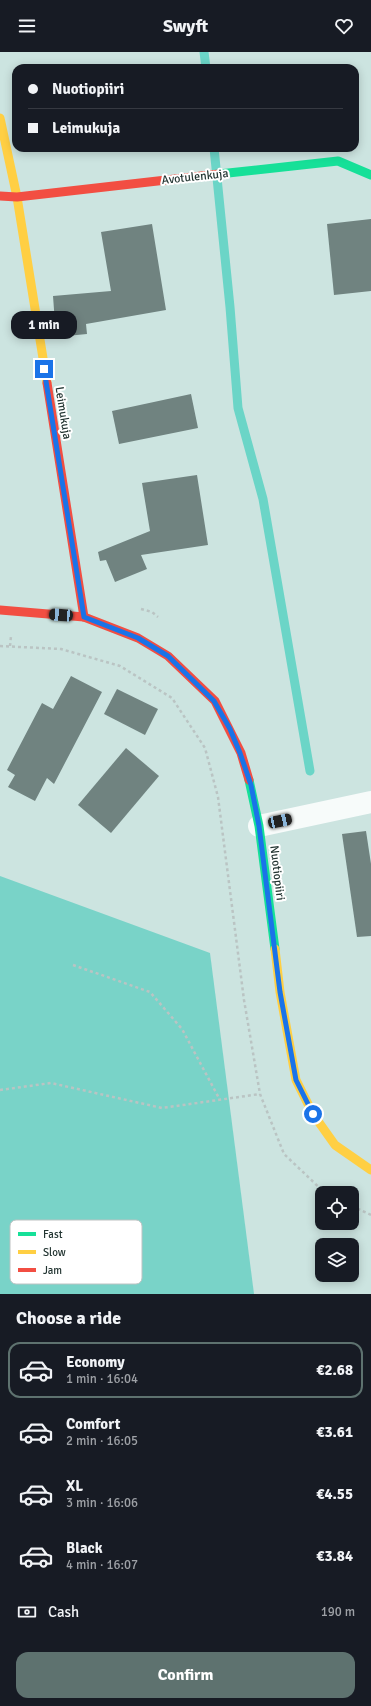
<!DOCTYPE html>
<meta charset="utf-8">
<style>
:root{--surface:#171b24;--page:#20242c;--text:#f1f3f6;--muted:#9ea1a6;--line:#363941;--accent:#5e726f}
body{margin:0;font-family:Signika,sans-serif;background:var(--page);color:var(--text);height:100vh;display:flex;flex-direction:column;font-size:15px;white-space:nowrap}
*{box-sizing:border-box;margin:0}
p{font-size:13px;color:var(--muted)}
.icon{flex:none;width:22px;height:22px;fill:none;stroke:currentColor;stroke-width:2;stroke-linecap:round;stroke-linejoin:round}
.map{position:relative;height:1242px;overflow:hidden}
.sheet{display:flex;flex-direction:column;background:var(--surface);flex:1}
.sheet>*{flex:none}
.hud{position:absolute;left:12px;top:12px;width:347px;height:88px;border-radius:12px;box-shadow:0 2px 10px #0003;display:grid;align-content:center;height:88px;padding:0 16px;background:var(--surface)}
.controls{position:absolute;left:315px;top:1134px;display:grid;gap:8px}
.controls a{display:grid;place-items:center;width:44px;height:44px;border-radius:8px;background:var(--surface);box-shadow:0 2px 10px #0003;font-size:20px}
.end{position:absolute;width:18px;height:18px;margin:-9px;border:5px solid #1a73e8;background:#fff;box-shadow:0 0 0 2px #fff}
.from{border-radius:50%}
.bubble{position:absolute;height:28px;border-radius:12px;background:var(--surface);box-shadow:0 2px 10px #0003;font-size:13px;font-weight:700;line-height:28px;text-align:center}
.car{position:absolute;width:12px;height:24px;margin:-12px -6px;border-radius:5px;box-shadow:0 0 3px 1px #0007;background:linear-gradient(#222 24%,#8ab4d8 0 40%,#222 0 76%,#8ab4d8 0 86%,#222 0)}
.hud b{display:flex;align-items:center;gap:14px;height:38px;font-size:15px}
.hud b+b{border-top:1px solid var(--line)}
.hud i{width:10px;height:10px;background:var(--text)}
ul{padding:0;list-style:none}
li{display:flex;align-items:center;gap:12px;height:56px;margin:0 8px 6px;padding:0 8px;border:2px solid transparent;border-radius:12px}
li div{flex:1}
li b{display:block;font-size:15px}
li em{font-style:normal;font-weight:700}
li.selected{border-color:var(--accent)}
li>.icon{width:36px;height:36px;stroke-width:1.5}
h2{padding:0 16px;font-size:18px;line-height:48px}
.pay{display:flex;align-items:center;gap:10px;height:44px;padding:0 16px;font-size:15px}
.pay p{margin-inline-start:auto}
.primary-button{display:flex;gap:8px;margin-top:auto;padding:8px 16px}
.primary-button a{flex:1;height:46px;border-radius:12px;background:var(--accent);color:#fff;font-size:16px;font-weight:700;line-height:46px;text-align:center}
header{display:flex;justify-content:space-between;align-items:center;height:52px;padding:0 16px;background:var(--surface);font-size:18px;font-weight:700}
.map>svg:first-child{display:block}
.forest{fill:#79d3c8}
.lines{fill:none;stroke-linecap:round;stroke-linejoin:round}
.stream{stroke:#6bd5c7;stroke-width:9}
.building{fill:#708380}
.path{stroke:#bac4c3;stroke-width:2.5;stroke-dasharray:3 3;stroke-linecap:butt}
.street{stroke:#f7fbfa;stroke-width:22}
.fast{stroke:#16e098;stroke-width:9}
.slow{stroke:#ffcf43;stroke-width:9}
.jam{stroke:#f24e42;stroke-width:9}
.route{stroke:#1a73e8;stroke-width:5}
.labels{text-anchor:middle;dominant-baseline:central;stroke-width:4;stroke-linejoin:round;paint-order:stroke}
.street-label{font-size:12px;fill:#233532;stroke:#fff}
.key{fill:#fff;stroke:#bdc2c2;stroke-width:1}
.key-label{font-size:11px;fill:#233532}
</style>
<header><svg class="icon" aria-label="menu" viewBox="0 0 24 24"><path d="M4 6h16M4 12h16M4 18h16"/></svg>Swyft<svg class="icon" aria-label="heart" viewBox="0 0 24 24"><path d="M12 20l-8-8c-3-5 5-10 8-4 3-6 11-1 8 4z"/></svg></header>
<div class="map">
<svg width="371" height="1242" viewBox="0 0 371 1242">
<rect width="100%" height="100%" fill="#cce4e0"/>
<polygon class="forest" points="0,824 210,901 254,1242 0,1242"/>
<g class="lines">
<g class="stream">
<polyline points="204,0 206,16"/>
<polyline points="214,96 230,255 238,356 263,447 310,719"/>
</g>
</g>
<g class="building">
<polygon points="371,167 371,239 334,243 327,172"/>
<polygon points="152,172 166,258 86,272 87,282 56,285 53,244 111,239 101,180"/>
<polygon points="191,342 198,376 119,392 112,359"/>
<polygon points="197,423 208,493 141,503 147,517 115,530 106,508 100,509 98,500 150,479 142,431"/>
<polygon points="71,624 102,640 54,732 47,726 35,749 8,735 15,723 7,718 42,651 53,657"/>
<polygon points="117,637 158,657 145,683 104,662"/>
<polygon points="126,696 159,724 111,781 78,753"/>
<polygon points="366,779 371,812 371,884 357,885 342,782"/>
</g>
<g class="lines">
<g class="path">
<polyline points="141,557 152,560 158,565"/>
<polyline points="0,594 61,597 120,614 172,646 205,696 218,745 244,948 260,1042 284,1102 325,1141"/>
<polyline points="10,594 11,584"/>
<polyline points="73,913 150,940 182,977 220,1048"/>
<polyline points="0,1038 51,1031 162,1056 260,1042"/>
<polyline points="352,1154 371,1163"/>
</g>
<polyline class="street" points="259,774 371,750"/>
<g class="fast">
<polyline points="219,122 338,109 371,123"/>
<polyline points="249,728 259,774 275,897"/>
</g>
<g class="slow">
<polyline points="0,66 17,145 47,331"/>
<polyline points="275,897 280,940 296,1028 313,1062 335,1093 371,1118"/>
</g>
<g class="jam">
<polyline points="0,144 17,145 219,122"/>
<polyline points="47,331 84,565"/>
<polyline points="0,558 84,565 138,586 168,604 215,649 241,701 249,728"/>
</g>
</g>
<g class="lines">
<polyline class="route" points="44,317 84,565 138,586 168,604 214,649 230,677 240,701 251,733 259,774 280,940 296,1028 313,1062"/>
</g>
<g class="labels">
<g class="street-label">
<text transform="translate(195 125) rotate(-6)">Avotulenkuja</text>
<text transform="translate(63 361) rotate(81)">Leimukuja</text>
<text transform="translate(277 821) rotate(83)">Nuotiopiiri</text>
</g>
</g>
<rect x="10" y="1168" width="132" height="64" rx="6" class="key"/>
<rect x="18" y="1180" width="18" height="4" fill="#16e098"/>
<rect x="18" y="1198" width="18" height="4" fill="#ffcf43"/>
<rect x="18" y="1216" width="18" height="4" fill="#f24e42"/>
<g class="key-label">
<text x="43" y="1186">Fast</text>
<text x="43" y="1204">Slow</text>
<text x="43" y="1222">Jam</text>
</g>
</svg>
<div class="controls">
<a><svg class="icon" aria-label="locate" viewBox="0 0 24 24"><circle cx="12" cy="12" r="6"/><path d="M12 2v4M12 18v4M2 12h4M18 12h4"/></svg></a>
<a><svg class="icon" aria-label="layers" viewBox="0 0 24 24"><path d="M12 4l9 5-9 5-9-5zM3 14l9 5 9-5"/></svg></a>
</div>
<i class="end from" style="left:313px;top:1062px"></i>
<i class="end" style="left:44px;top:317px"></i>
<div class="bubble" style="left:11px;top:259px;width:66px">1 min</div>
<i class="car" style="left:61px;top:563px;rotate:274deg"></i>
<i class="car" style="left:280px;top:769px;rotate:78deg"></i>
<div class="hud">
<b><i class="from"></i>Nuotiopiiri</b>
<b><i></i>Leimukuja</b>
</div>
</div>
<section class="sheet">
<h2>Choose a ride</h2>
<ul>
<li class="selected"><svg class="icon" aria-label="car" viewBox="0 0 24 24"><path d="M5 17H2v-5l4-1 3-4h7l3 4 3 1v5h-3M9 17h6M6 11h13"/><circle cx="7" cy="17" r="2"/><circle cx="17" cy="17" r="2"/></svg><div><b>Economy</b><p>1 min · 16:04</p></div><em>€2.68</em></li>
<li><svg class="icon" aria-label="car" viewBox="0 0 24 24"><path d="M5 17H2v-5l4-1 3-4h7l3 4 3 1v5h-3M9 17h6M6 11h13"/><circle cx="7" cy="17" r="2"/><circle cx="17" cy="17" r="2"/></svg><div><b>Comfort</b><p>2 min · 16:05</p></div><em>€3.61</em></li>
<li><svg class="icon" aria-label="car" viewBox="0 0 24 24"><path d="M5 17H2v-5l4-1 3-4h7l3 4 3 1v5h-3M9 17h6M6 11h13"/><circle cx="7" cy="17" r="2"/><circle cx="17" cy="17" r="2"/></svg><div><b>XL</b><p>3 min · 16:06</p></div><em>€4.55</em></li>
<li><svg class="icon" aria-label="car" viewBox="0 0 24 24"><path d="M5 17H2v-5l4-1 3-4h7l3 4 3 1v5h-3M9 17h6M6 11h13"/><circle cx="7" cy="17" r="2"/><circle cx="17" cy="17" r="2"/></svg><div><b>Black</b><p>4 min · 16:07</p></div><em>€3.84</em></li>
</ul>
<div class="pay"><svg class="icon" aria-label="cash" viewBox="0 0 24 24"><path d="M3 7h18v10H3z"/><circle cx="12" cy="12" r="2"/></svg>Cash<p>190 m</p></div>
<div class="primary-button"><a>Confirm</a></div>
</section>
